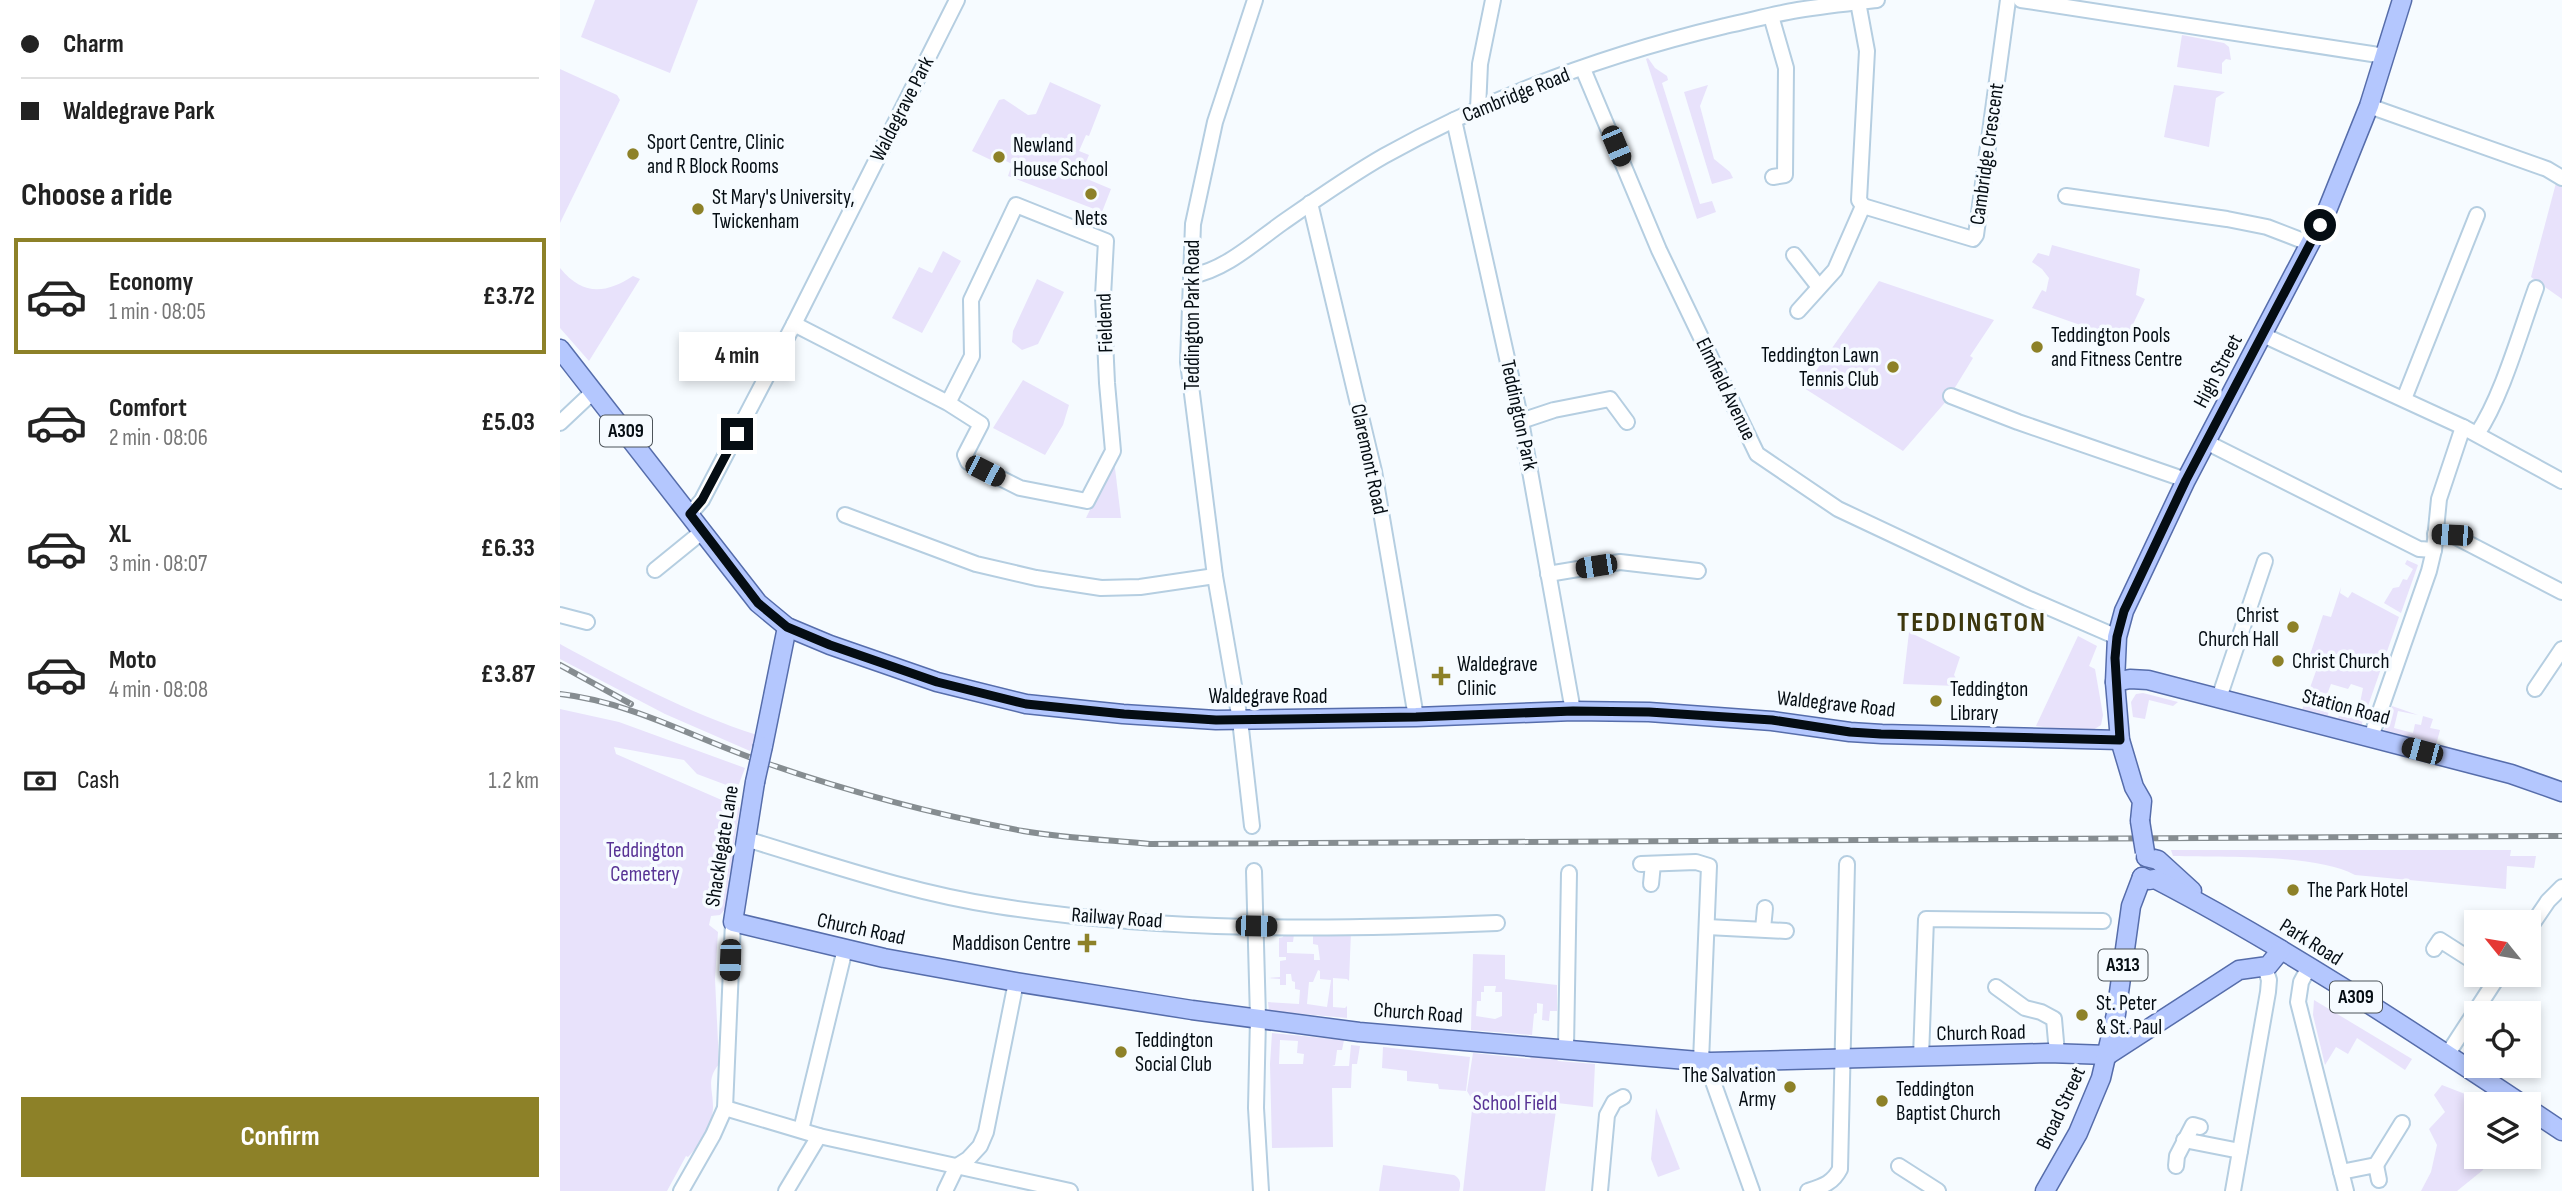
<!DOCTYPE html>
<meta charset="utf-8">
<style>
:root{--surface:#fff;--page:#f2f2f2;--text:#222;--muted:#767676;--line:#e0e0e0;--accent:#8d8128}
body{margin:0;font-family:"Sofia Sans Condensed",sans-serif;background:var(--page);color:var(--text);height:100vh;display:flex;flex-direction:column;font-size:26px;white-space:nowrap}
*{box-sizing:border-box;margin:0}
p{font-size:23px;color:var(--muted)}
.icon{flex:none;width:38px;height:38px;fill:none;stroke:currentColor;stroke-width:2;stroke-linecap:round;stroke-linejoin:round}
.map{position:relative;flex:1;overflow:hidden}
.details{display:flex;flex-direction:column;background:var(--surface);width:560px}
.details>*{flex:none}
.banner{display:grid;align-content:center;height:154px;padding:0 21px;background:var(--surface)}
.needle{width:46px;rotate:300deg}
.fabs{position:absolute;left:1904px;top:910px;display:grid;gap:14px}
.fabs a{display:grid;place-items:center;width:77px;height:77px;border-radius:0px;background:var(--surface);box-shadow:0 4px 10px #0003;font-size:35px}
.end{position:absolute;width:32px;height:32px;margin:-16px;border:9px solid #050d13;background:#fff;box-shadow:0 0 0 4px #fff}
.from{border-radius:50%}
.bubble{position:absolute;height:49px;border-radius:0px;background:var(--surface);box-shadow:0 4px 10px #0003;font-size:23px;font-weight:700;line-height:49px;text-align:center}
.car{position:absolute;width:21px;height:42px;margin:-21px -10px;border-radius:9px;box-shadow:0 0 5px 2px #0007;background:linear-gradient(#222 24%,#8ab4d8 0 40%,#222 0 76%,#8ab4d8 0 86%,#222 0)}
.banner b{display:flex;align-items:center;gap:24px;height:66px;font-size:26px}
.banner b+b{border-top:2px solid var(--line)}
.banner i{width:18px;height:18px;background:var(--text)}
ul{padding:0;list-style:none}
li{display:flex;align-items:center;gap:21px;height:116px;margin:0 14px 10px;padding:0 7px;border:4px solid transparent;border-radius:0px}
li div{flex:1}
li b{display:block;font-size:26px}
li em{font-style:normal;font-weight:700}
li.current{border-color:var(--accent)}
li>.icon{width:63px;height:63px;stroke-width:1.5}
h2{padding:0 21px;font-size:32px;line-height:84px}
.pay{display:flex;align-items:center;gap:18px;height:77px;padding:0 21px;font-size:26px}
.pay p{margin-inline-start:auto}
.primary-button{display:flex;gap:14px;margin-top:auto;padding:14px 21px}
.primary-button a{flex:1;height:80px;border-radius:0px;background:var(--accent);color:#fff;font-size:28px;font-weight:700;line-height:80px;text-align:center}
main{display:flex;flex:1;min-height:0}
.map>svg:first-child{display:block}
.green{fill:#e8e2fb;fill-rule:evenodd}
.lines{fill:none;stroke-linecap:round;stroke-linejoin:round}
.minor-casing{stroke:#b5cee1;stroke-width:18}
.major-casing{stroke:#566dab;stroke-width:21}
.minor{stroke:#fff;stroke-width:14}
.major{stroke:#b4c7fe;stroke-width:18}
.rail-casing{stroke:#868d91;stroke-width:6}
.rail{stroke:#f6fbff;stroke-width:3.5;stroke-dasharray:10;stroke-linecap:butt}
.major-bridge-casing{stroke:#566dab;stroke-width:21;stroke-linecap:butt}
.major-bridge{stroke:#b4c7fe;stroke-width:18}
.route{stroke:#050d13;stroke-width:9}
.poi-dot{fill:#8d8128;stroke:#f6fbff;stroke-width:2.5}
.labels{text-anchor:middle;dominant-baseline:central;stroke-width:7;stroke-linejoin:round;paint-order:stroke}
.shield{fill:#f6fbff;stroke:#4d545a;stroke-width:2}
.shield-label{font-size:19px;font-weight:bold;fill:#050d13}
.street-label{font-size:21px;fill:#050d13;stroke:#f6fbff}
.poi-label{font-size:21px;fill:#050d13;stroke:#f6fbff;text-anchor:start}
.park-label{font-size:21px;fill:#583395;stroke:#f6fbff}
.district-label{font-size:28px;font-weight:bold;letter-spacing:2px;fill:#3d370d;stroke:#f6fbff}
</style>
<main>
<section class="details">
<div class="banner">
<b><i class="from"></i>Charm</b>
<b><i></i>Waldegrave Park</b>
</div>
<h2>Choose a ride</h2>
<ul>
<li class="current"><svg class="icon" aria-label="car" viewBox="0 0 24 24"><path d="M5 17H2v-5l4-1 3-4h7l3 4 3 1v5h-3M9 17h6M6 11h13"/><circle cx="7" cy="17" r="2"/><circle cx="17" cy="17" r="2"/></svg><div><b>Economy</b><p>1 min · 08:05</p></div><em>£3.72</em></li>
<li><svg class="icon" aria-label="car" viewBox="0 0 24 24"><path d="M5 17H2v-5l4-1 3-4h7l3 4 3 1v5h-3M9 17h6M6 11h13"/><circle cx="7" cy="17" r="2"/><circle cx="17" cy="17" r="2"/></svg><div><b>Comfort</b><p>2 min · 08:06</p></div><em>£5.03</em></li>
<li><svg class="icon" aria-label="car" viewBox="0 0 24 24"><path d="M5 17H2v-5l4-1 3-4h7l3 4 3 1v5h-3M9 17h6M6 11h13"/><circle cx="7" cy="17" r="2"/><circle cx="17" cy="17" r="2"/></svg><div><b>XL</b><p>3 min · 08:07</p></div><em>£6.33</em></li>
<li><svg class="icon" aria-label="car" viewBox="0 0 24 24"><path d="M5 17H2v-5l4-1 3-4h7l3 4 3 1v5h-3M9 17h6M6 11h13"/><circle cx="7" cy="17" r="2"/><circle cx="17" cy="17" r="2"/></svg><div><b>Moto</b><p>4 min · 08:08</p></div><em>£3.87</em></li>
</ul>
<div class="pay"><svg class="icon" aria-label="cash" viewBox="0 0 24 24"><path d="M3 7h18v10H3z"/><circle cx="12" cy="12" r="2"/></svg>Cash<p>1.2 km</p></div>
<div class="primary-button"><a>Confirm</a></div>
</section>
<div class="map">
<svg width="2002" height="1191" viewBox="0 0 2002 1191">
<rect width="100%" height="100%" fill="#f6fbff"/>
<g class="green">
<polygon points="35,0 138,0 110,73 21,37"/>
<polygon points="1622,35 1664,43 1669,47 1671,60 1666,59 1662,63 1662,74 1617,67"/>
<polygon points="1088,58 1095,68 1107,76 1108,80 1102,83 1140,204 1152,201 1156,212 1137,219 1086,59"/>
<polygon points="0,69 57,95 60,100 0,223"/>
<polygon points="490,82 541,105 529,136 526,135 519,151 529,155 520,176 551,189 542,212 448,176 452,164 434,155 431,160 412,151 439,100 444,99 468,115 476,114"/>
<polygon points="1148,85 1140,106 1154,159 1170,172 1173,178 1152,184 1124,92"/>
<polygon points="1614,85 1665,92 1656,98 1649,147 1604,137"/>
<polygon points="1996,183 2002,187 2002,299 1971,277"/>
<polygon points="1492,245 1580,269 1576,295 1585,299 1565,341 1550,336 1549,326 1545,325 1540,332 1472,308 1482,290 1486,292 1489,278 1482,269 1472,262 1478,253 1489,256"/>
<polygon points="383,251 401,261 362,333 332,318 359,267 372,273"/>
<path d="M0,268C23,296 45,294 73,276L80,279L29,361L0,328Z"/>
<polygon points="477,279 504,292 478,344 462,350 452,342 453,331"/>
<polygon points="1319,281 1434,320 1410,356 1413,358 1388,399 1343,451 1244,388"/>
<polygon points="463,380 509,405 503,425 485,455 433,428"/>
<polygon points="554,460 561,518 526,518"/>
<polygon points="1847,560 1858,565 1841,613 1824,603 1833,588 1839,587 1843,579 1847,580 1853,569 1845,564"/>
<path d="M1781,587L1780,593L1788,598L1792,592L1839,617L1801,726L1742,710L1756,671L1746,667L1763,615L1771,617ZM1771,684L1788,689L1791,684L1803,688L1799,708L1793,706L1789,718L1779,716L1778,718L1768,715L1769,710L1765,712L1746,705L1752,689L1773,696L1768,692Z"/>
<polygon points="1349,632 1400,657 1394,675 1397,680 1396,686 1343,684"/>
<polygon points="1518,636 1537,646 1529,666 1535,669 1543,715 1541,725 1528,733 1476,726"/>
<path d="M0,644C63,678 128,713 197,735L190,751L105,714L0,659Z"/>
<polygon points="1583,693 1618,702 1613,706 1589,700 1585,719 1573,717 1571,702 1576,694"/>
<polygon points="1832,706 1858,715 1838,711 1834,728 1853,733 1855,724 1861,725 1863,716 1873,719 1870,728 1880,730 1876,745 1824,730"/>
<path d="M0,709L59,722L185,768L177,789L137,774L124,760L54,747L56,754L180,808L173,851L175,857L168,879L171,885L167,907L160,915L151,916L149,925L158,932L155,979L159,1064C146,1080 153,1089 153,1107C153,1124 140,1145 128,1157L126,1156L107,1191H0Z"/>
<path d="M1611,850H1951L1950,856H1976L1974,868L1947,866L1946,889L1795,875C1754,853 1661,858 1613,856Z"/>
<path d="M791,932L789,981L787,979L773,978V1007L785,1008L787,1006V1018L709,1011L708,1002L739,1004L740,990L735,989V982L732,981L731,974H726V985H720V979L708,978L720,977V961L726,960V957H719C719,950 719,944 719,938L723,937V933ZM734,934L753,935V944L758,945L760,960H754V954L727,953V942H733ZM758,970L760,971V979L771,980L767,1007L747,1004L749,982H753Z"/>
<path d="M913,954L945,955V979L997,985V1011H990L989,1021L982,1020L983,1004L977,1003V1013L974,1014L972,1035L911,1030ZM924,986H936L935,992H942V1016L935,1019L916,1016L917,1001H921V992H924Z"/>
<polygon points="1754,1000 1852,1059 1845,1070 1797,1038 1788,1054 1776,1047 1765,1065 1753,1015"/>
<path d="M712,1033L784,1040L782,1050H777L775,1065L772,1066H789L791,1045L800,1046L797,1064H792L791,1088H772L773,1147L712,1148L710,1064ZM720,1040L738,1041L737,1053L744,1054L743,1064H719Z"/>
<polygon points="823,1047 910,1057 906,1091 879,1089 878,1084 847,1081 847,1071 822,1068"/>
<polygon points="913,1053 971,1059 968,1055 994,1056 998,1061 1035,1064 1033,1107 997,1103 985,1191 903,1191 913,1101 907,1091"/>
<polygon points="1882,1085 1905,1094 1923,1104 1916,1104 1916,1157 1927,1157 1923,1170 1897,1191 1861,1191 1871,1172 1877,1145 1869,1129 1885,1112 1874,1095"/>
<polygon points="1096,1108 1120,1169 1098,1177 1091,1159"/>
<path d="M823,1165L894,1175C901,1179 901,1184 899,1191H819Z"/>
</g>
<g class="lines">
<g class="minor-casing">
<g id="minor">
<polyline points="1461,0 1825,56"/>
<polyline points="1298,2 1307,51 1299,200 1303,206 1413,239 1416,235 1448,0"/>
<polyline points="1211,16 1226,68 1225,175 1213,177"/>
<polyline points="1023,69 1099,250 1197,454 1278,509 1467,598 1557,637"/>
<polyline points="1809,106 1987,169 2002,178"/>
<polyline points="918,109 920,64 933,0"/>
<polyline points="894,120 961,421 1013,711"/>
<polyline points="1506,196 1667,219 1707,227 1751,244"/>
<polyline points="750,203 814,471 856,717"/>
<polyline points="1234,255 1259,287"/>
<path d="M631,276C665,270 694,243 722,223C755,200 789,176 824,156C930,97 1047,54 1165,26C1189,21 1214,14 1238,10C1264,6 1291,3 1317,0"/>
<polyline points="1238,311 1275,270 1303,206"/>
<polyline points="234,324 388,403 421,424 405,455 408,462 460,488 527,501 553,451 547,383 543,296 546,241 456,205 411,300 412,356 388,403"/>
<polyline points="1703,335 1903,427 2002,481"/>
<polyline points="1391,396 1458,422 1626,480"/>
<polyline points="1844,399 1917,215"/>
<polyline points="961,421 994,410 1050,399 1067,422"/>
<polyline points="0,423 34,391"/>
<path d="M1917,434C1942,397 1960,332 1976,288"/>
<polyline points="1646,442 1859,549 1874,550"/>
<polyline points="130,514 142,500 234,324 397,0"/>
<polyline points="285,515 416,564 476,578 541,588 580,587 655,576"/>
<polyline points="1875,534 1892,535 2002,592"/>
<polyline points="95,570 143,531"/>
<polyline points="988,574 1060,562 1138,571"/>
<polyline points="0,615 27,622"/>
<polyline points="1975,689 2002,649"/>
<polyline points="1659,698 1705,561"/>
<polyline points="1811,737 1869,571 1874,550 1879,499 1903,427"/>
<polyline points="692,826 680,720 655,576 628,362 633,224 655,122 695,0"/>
<path d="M186,839C269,864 352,893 438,906C602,932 771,930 937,923"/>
<polyline points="1081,864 1136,862 1149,866 1141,1061"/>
<polyline points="694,871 698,1018 696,1108 701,1191"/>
<polyline points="1091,884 1093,864"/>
<polyline points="1147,927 1226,931"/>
<polyline points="1203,929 1205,908"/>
<polyline points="1969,929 1988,901 2002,887"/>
<polyline points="1874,949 1880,940 1916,963"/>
<polyline points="1749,967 1741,982 1738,1002 1786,1191"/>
<polyline points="1436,987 1465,1008 1481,1012 1494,1019 1497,1053"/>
<polyline points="1006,1048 1009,873"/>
<polyline points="1887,1055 1939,975"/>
<polyline points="1361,1057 1366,919 1543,921"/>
<polyline points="1150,1062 1151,1076 1192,1191"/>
<polyline points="165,1108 259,1136 510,1191"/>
<polyline points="241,1130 285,949"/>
<polyline points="1624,1140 1680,1151"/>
<polyline points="1816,1165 1842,1123"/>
<polyline points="1339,1166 1378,1191"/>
<polyline points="1616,1166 1617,1156 1633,1125 1640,1127"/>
<polyline points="1781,1172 1816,1165 1819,1180"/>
<polyline points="121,1191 153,1135 165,1108 173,922"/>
<polyline points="226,1191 259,1136"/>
<polyline points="385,1191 397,1166 408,1159 420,1146 426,1132 456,982"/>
<polyline points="1040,1191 1047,1115 1054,1102 1063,1097"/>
<path d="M1248,1191C1263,1186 1273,1183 1280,1169L1287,864"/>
<polyline points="1673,1191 1708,992 1709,980 1705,967"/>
</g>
</g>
<g class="major-casing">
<g id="major">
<polyline points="0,349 198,603 227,627 270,645 377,682 466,704 563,714 656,720 856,717 1013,711 1089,712 1212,721 1290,732 1322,734 1560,740"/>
<polyline points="1555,682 1570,679 1588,680 1951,774 2002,792"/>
<polyline points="203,746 227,627"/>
<polyline points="195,782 173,922 324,958 456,982 632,1010 799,1032 1150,1062 1488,1053 1548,1055"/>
<polyline points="1580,821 1582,801 1574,787 1560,740 1555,682 1557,637 1564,611 1626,480 1766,213 1809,106 1842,0"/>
<polyline points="1586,857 1598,860 1632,891"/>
<path d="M1582,877L1589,880L1595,879C1722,945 1843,1025 1962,1104"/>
<polyline points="1548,1055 1679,970 1708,966 1721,950"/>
<polyline points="1969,1109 2002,1131"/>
<polyline points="1485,1191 1518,1133 1541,1078 1556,1014 1571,906 1582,877"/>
</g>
</g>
<use href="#minor" class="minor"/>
<use href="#major" class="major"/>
<g class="rail-casing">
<g id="rail">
<polyline points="0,665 71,704"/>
<path d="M0,694C72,702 138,740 206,763C289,792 377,815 463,831C505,838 548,840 590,844L2002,836"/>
</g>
</g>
<use href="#rail" class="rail"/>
<g class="major-bridge-casing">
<g id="major-bridge">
<polyline points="195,782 203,746"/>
<polyline points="1580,821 1585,852"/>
</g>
</g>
<use href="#major-bridge" class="major-bridge"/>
</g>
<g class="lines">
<polyline class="route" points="177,434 142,500 130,514 198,603 227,627 270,645 377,682 466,704 564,714 656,720 856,717 1013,711 1089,712 1212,720 1290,732 1321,734 1560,740 1555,658 1557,637 1564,611 1626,480 1760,225"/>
</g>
<g class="poi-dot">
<circle cx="73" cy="154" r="7"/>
<circle cx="439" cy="157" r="7"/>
<circle cx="531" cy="194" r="7"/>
<circle cx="138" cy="209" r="7"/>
<circle cx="1477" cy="347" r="7"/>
<circle cx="1333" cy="367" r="7"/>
<circle cx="1733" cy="627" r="7"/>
<circle cx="1718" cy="661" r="7"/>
<path d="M877.5 665.5h7v7h7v7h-7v7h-7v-7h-7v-7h7z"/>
<circle cx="1376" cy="701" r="7"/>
<circle cx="1733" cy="890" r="7"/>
<path d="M523.5 932.5h7v7h7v7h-7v7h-7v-7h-7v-7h7z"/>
<circle cx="1522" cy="1015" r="7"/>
<circle cx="561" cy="1052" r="7"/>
<circle cx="1230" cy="1087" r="7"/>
<circle cx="1322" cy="1101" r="7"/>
</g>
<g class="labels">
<g class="shield">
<rect x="40" y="415.5" width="52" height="31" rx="5"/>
<rect x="1538.5" y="949.5" width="49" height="31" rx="5"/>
<rect x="1770" y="981.5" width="52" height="31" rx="5"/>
</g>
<g class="shield-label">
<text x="66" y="431">A309</text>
<text x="1563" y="965">A313</text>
<text x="1796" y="997">A309</text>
</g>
<g class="street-label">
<text transform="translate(956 95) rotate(-22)">Cambridge Road</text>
<text transform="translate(342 109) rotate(-63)">Waldegrave Park</text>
<text transform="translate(1427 154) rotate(-82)">Cambridge Crescent</text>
<text transform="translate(632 315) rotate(-90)">Teddington Park Road</text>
<text transform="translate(545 323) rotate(-92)">Fieldend</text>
<text transform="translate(1658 371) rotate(-62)">High Street</text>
<text transform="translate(1166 389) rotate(64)">Elmfield Avenue</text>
<text transform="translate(959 415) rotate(78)">Teddington Park</text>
<text transform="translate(809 459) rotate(78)">Claremont Road</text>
<text x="708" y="696">Waldegrave Road</text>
<text transform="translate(1276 704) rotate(6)">Waldegrave Road</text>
<text transform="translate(1786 707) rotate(15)">Station Road</text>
<text transform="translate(162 846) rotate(-81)">Shacklegate Lane</text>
<text transform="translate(557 918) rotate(4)">Railway Road</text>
<text transform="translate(301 929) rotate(12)">Church Road</text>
<text transform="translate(1751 942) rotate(32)">Park Road</text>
<text transform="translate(858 1013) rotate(4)">Church Road</text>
<text transform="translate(1421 1033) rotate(-1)">Church Road</text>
<text transform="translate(1501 1108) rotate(-65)">Broad Street</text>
</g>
<g class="poi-label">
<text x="87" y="142">Sport Centre, Clinic<tspan x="87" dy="24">and R Block Rooms</tspan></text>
<text x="453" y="145">Newland<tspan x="453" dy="24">House School</tspan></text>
<text x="152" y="197">St Mary's University,<tspan x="152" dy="24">Twickenham</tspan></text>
<text x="531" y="218" text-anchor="middle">Nets</text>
<text x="1491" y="335">Teddington Pools<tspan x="1491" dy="24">and Fitness Centre</tspan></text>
<text x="1319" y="355" text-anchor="end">Teddington Lawn<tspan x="1319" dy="24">Tennis Club</tspan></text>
<text x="1719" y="615" text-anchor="end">Christ<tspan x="1719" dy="24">Church Hall</tspan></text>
<text x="1732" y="661">Christ Church</text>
<text x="897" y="664">Waldegrave<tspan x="897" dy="24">Clinic</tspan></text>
<text x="1390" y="689">Teddington<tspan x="1390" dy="24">Library</tspan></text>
<text x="1747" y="890">The Park Hotel</text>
<text x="511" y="943" text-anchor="end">Maddison Centre</text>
<text x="1536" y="1003">St. Peter<tspan x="1536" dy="24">&amp; St. Paul</tspan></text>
<text x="575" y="1040">Teddington<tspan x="575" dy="24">Social Club</tspan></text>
<text x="1216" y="1075" text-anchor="end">The Salvation<tspan x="1216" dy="24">Army</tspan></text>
<text x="1336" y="1089">Teddington<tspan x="1336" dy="24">Baptist Church</tspan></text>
</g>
<g class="park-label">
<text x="85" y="850">Teddington<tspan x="85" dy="24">Cemetery</tspan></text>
<text x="955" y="1103">School Field</text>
</g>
<g class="district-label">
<text x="1412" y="622">TEDDINGTON</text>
</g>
</g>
</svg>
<div class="fabs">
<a><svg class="needle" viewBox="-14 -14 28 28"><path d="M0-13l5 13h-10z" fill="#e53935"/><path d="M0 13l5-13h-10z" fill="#767676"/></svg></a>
<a><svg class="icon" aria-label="locate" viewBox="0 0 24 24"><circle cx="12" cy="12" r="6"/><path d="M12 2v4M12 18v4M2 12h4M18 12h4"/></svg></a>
<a><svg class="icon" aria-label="layers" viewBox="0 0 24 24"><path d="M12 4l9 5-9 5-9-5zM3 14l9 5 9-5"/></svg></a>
</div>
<i class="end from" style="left:1760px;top:225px"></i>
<i class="end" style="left:177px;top:434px"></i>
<div class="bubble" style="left:119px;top:332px;width:116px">4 min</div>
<i class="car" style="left:1056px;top:146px;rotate:157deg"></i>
<i class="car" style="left:425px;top:471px;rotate:117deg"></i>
<i class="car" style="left:1892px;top:535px;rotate:273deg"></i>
<i class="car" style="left:1036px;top:566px;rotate:261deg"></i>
<i class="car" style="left:1862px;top:751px;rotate:285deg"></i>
<i class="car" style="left:696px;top:926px;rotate:91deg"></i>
<i class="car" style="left:170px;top:960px;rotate:182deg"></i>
</div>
</main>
